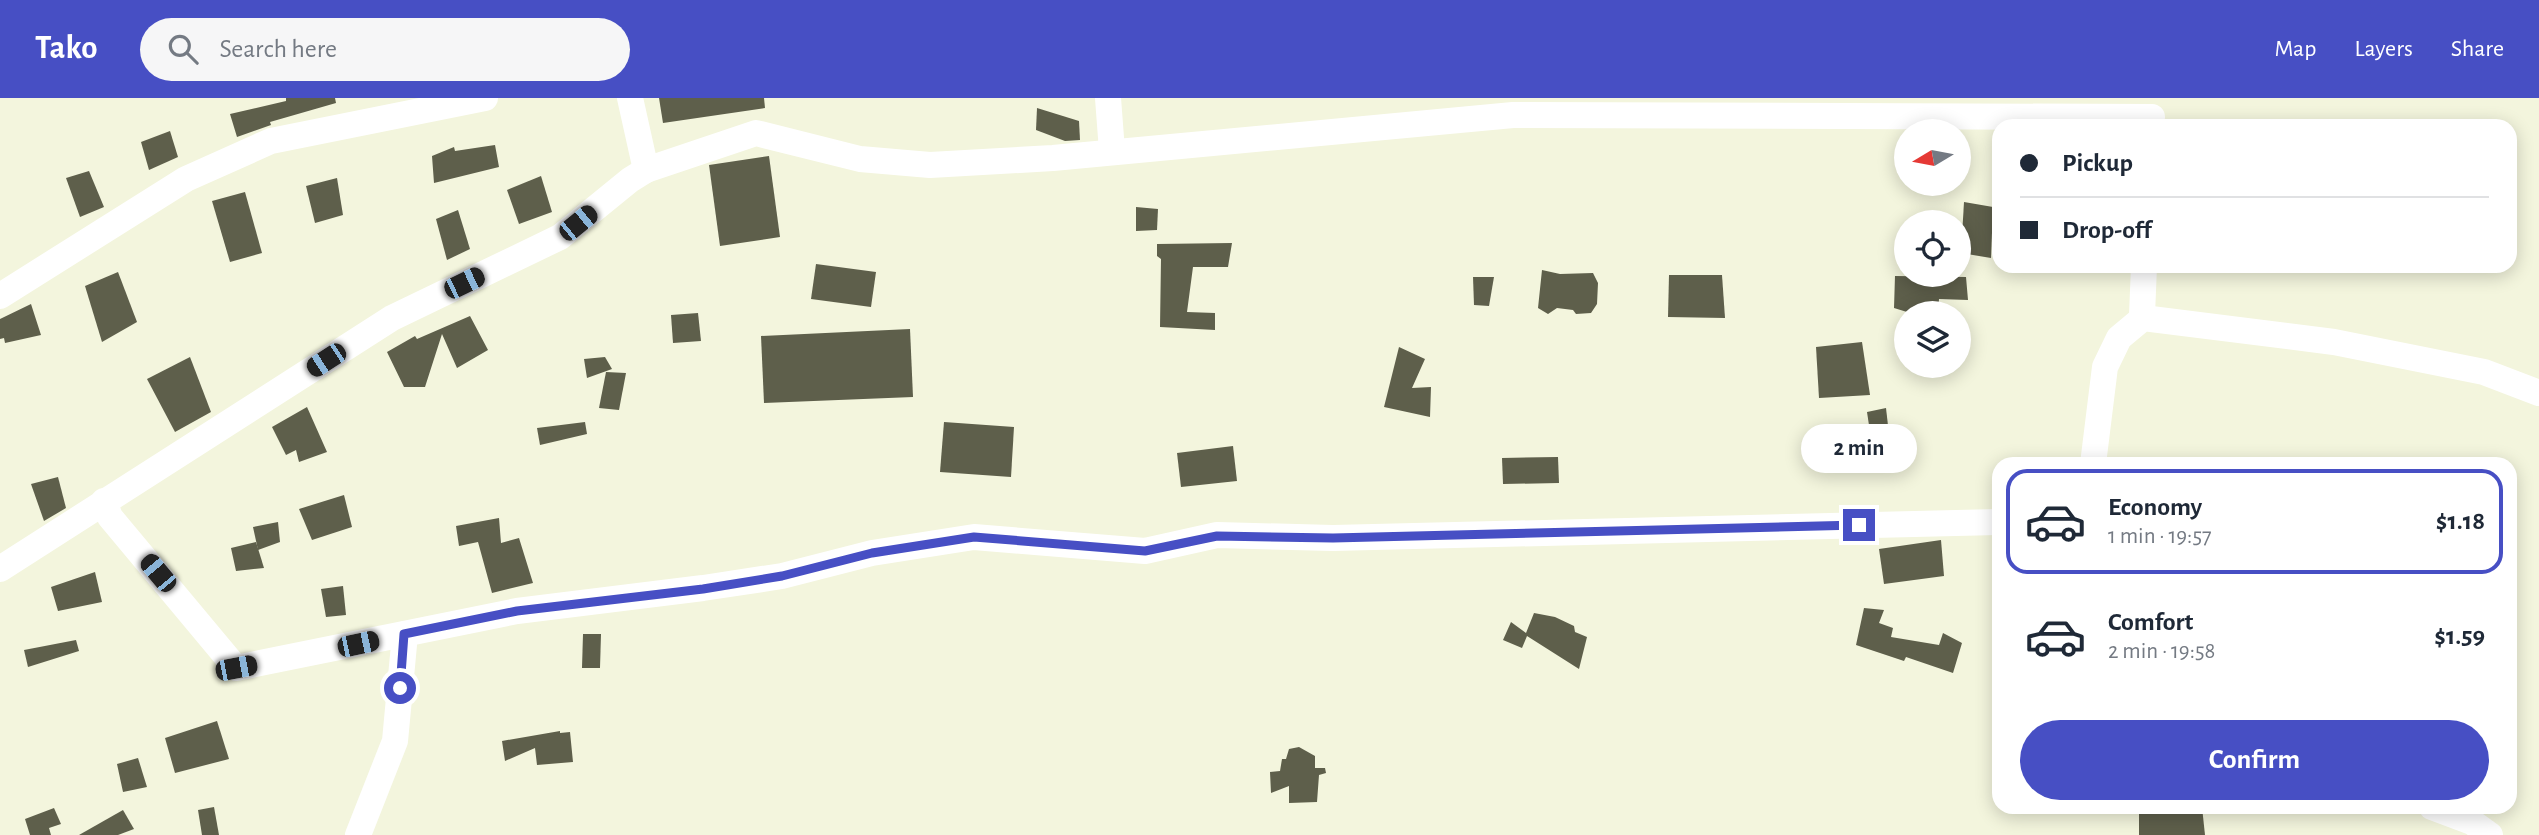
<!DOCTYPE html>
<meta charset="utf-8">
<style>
:root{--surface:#fff;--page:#f6f6f7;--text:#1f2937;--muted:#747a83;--line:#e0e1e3;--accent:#474fc4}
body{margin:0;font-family:"Alegreya Sans",sans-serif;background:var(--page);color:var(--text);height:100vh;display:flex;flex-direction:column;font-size:26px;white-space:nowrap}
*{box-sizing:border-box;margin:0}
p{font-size:23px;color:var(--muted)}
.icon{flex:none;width:38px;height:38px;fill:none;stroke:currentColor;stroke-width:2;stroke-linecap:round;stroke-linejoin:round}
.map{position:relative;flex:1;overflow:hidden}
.sheet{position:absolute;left:1992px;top:359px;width:525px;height:357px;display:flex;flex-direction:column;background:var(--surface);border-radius:21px;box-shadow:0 4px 18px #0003}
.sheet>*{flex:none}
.banner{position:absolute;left:1992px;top:21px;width:525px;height:154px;border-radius:21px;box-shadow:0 4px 18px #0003;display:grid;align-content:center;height:154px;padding:0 28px;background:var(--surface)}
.needle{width:46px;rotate:260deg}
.controls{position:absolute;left:1894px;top:21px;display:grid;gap:14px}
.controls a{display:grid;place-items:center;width:77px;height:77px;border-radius:50%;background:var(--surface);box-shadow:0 4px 18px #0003;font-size:35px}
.end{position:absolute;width:32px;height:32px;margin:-16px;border:9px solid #474fc4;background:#fff;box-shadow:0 0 0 4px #fff}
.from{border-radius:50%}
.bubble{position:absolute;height:49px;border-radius:24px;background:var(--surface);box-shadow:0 4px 18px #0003;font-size:23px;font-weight:700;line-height:49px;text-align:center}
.car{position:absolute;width:21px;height:42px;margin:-21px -10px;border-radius:9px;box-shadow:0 0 5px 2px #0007;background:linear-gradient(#222 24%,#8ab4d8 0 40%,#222 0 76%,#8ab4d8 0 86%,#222 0)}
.banner b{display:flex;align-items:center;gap:24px;height:66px;font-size:26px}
.banner b+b{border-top:2px solid var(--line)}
.banner i{width:18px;height:18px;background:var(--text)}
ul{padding:12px 0 0;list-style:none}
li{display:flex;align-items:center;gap:21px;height:105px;margin:0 14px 10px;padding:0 14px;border:4px solid transparent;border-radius:21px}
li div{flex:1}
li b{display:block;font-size:26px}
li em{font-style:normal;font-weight:700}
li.on{border-color:var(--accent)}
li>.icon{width:63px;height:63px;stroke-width:1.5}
.cta{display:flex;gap:14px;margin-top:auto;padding:14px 28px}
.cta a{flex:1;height:80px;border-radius:42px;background:var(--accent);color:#fff;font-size:28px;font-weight:700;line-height:80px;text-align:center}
header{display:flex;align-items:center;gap:42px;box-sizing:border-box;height:98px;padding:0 35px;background:var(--accent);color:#fff}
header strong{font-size:33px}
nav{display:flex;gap:38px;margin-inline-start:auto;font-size:24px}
.search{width:490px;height:63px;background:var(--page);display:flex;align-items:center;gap:18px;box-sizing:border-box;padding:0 24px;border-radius:38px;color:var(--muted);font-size:26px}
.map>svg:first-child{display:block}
.building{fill:#5e5f4b}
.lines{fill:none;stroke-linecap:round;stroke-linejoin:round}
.minor{stroke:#fff;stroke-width:26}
.route{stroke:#474fc4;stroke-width:9}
</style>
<header>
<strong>Tako</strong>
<div class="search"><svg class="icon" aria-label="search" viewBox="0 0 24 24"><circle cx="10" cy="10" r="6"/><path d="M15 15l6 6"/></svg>Search here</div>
<nav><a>Map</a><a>Layers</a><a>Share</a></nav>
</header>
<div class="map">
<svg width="2539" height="737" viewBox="0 0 2539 737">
<rect width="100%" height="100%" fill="#f3f5dd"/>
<g class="building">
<polygon points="286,0 335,0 336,5 270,24 271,27 237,39 230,16 286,3"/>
<polygon points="659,0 764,0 765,10 663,25"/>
<polygon points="1037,10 1079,23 1080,42 1065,43 1036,32"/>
<polygon points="170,33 178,59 149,72 141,44"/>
<polygon points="495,47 499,69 434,85 432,58 454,49 455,53"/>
<polygon points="769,58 780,139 720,148 709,67"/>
<polygon points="89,73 104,109 80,119 66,80"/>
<polygon points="541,78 552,114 519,126 507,92"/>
<polygon points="337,80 343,117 315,125 306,88"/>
<polygon points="245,94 262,155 230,164 212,103"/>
<polygon points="1964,104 1993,109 1991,160 1961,155"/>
<polygon points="1136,109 1158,111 1157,132 1136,133"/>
<polygon points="458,112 470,151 447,162 436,121"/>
<polygon points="1232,145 1228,169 1193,169 1187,214 1215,215 1215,232 1160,229 1161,161 1157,158 1157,146"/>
<polygon points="816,166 876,174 871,209 811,201"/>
<polygon points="1542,172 1560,176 1593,175 1598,185 1597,206 1591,215 1576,216 1573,212 1557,210 1548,216 1538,210"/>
<polygon points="118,174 137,224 102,244 85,188"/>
<polygon points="1669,177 1722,177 1725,220 1668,219"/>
<polygon points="1895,178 1966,179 1968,202 1939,201 1938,215 1907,214 1894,210"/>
<polygon points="1473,179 1494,179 1489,208 1474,207"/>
<polygon points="31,206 41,237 5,245 4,240 0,241 0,221"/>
<polygon points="698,215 701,243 673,245 671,217"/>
<polygon points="470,218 488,252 457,270 442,236 425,289 404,289 387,254 415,238 417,241"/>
<polygon points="910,231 913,299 764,305 761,238"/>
<polygon points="1862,244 1870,297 1819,300 1816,249"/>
<polygon points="1399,249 1425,261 1412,290 1431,289 1430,319 1384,309"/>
<polygon points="190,259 211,314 175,334 147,281"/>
<polygon points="605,259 612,271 587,280 584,261"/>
<polygon points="606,274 626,275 619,312 599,310"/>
<polygon points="307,309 327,354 299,364 296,352 286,357 272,329"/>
<polygon points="1886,310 1890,345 1872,347 1867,314"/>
<polygon points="585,324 587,336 540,347 537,330"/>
<polygon points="944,324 1014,329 1011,379 940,374"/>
<polygon points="1233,348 1237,383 1181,389 1177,355"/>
<polygon points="1558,359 1559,385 1503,386 1502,360"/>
<polygon points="58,379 66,410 44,423 31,386"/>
<polygon points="344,397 352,429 312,442 299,411"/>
<polygon points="499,420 501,445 519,440 533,485 492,495 478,444 459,448 456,428"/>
<polygon points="278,424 280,444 258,452 253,429"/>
<polygon points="1941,442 1944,478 1884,486 1879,451"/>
<polygon points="256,444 264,470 236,473 231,450"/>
<polygon points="95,474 102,504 58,513 51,489"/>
<polygon points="343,488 346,517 326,519 321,491"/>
<polygon points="1864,510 1884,512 1879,525 1893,530 1891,539 1939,547 1943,535 1962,545 1953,575 1906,559 1904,563 1856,547"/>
<polygon points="1534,515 1555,519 1574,528 1575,534 1587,539 1579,571 1527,538 1522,550 1503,542 1511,524 1526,535"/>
<polygon points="583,536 601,536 600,570 582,570"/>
<polygon points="76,542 79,553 28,569 24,552"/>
<polygon points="217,623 229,661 175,675 165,640"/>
<polygon points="560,633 560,635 570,634 573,664 537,667 535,650 505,663 502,643"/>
<polygon points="1299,649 1315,658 1315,670 1325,670 1326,675 1319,677 1317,704 1289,705 1289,688 1271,695 1270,674 1280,673 1282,661 1286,661 1289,651"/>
<polygon points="138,660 147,689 123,694 117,666"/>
<polygon points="214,709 219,737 202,737 198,712"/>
<polygon points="2139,709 2202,709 2205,737 2139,737"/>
<polygon points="54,710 61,726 49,730 51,737 30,737 25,721"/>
<polygon points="123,712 134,731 118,737 79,737"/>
</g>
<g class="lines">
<g class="minor">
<polyline points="630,0 646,72"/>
<polyline points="1108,0 1112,53"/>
<polyline points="0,198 186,81 271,43 485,0"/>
<polyline points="2143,220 2142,217 2144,168"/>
<polyline points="2093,366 2105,269 2119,240 2143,220 2334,244 2484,274 2539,295"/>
<polyline points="104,403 110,419 236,570 517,513 703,490 782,478 872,455 974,439 1145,453 1217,437 1333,440 1998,424"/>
<polyline points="0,471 392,220 560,139 630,82 646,72 756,35 860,61 930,67 1053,60 1513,17 2152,19"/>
<polyline points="2432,709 2472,724 2490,737"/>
<polyline points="358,737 395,643 405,536"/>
</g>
</g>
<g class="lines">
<polyline class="route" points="400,590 404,536 517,513 703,491 782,478 872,455 974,439 1145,453 1217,438 1333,440 1859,427"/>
</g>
</svg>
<div class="controls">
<a><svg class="needle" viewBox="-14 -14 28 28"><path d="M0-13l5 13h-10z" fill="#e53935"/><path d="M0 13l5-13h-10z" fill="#747a83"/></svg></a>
<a><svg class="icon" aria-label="locate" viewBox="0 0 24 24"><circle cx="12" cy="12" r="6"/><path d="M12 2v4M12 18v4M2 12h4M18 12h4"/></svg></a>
<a><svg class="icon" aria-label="layers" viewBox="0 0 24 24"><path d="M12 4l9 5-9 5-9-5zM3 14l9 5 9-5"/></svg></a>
</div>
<i class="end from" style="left:400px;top:590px"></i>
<i class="end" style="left:1859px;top:427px"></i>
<div class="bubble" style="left:1801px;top:326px;width:116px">2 min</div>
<i class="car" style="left:578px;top:125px;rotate:51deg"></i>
<i class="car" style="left:464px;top:185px;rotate:64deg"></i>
<i class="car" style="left:326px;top:262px;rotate:237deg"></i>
<i class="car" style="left:158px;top:475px;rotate:320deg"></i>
<i class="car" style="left:358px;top:546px;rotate:78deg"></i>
<i class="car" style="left:236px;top:570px;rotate:79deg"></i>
<div class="banner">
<b><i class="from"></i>Pickup</b>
<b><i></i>Drop-off</b>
</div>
<section class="sheet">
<ul>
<li class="on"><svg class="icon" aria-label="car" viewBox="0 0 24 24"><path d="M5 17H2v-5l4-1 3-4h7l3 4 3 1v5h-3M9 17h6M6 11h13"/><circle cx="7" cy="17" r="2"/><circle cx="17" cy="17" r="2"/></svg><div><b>Economy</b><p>1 min · 19:57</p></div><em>$1.18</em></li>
<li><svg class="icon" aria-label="car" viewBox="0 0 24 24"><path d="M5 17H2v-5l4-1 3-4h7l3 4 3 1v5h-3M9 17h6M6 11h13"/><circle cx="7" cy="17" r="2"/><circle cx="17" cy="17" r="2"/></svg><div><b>Comfort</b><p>2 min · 19:58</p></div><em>$1.59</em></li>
</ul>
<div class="cta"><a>Confirm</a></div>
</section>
</div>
